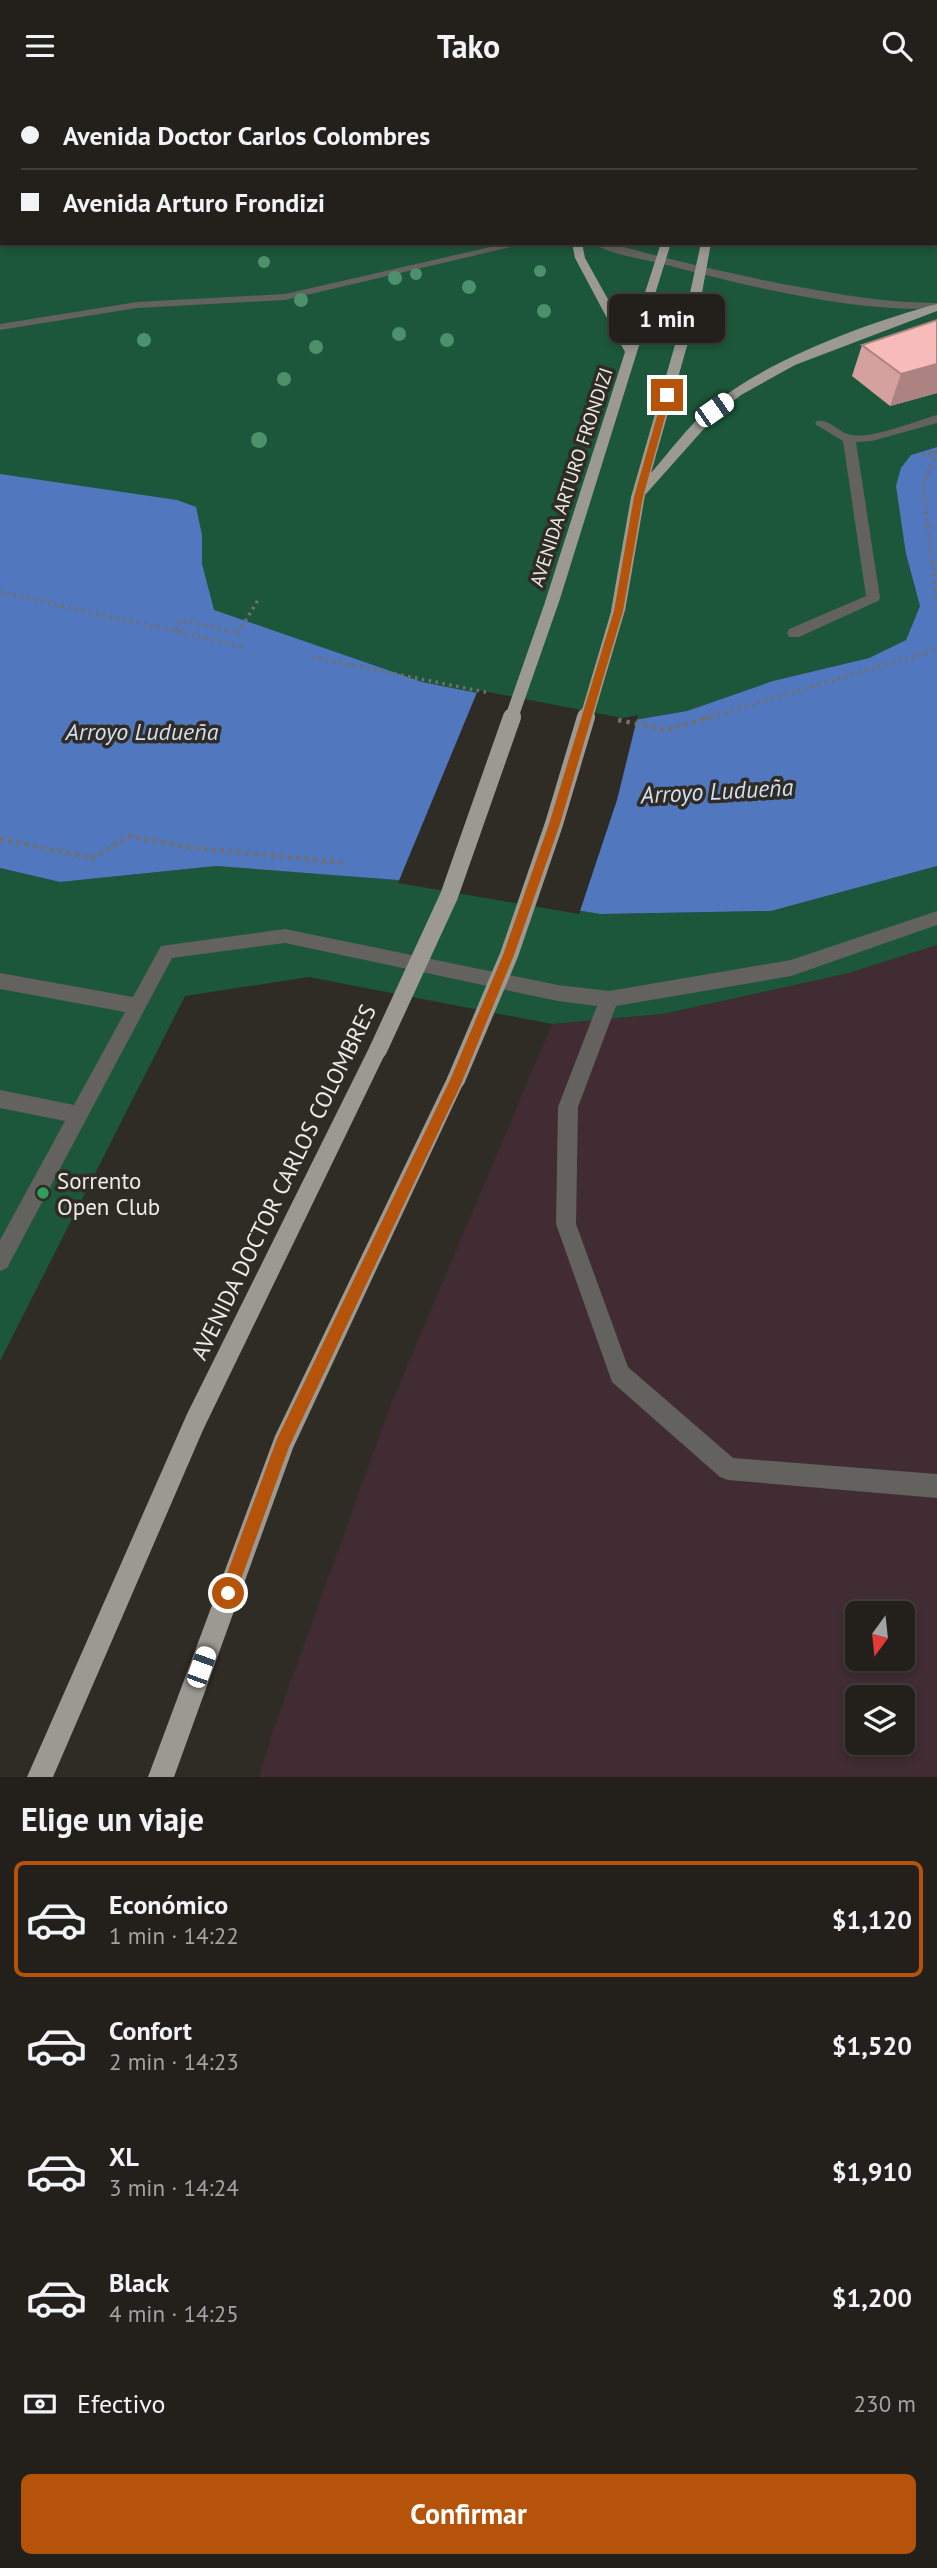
<!DOCTYPE html>
<html lang="es">
<meta charset="utf-8">
<style>
:root{--surface:#23201c;--page:#2f2d29;--text:#f1f3f6;--muted:#a3a3a3;--line:#403e3b;--accent:#b45309}
body{margin:0;font-family:"PT Sans",sans-serif;background:var(--page);color:var(--text);height:100vh;display:flex;flex-direction:column;font-size:26px;white-space:nowrap}
*{box-sizing:border-box;margin:0}
p{font-size:23px;color:var(--muted)}
.icon{flex:none;width:38px;height:38px;fill:none;stroke:currentColor;stroke-width:2;stroke-linecap:round;stroke-linejoin:round}
.map{position:relative;height:1686px;overflow:hidden}
.panel{display:flex;flex-direction:column;background:var(--surface);flex:1}
.panel>*{flex:none}
.guide{position:absolute;left:0px;top:0px;width:938px;height:154px;box-shadow:0 4px 10px #0003,0 0 0 2px var(--line);display:grid;align-content:center;height:154px;padding:0 21px;background:var(--surface)}
.needle{width:46px;rotate:195deg}
.fabs{position:absolute;left:845px;top:1510px;display:grid;gap:14px}
.fabs a{display:grid;place-items:center;width:70px;height:70px;border-radius:10px;background:var(--surface);box-shadow:0 4px 10px #0003,0 0 0 2px var(--line);font-size:35px}
.end{position:absolute;width:32px;height:32px;margin:-16px;border:9px solid #b45309;background:#fff;box-shadow:0 0 0 4px #fff}
.from{border-radius:50%}
.bubble{position:absolute;height:49px;border-radius:10px;background:var(--surface);box-shadow:0 4px 10px #0003,0 0 0 2px var(--line);font-size:23px;font-weight:700;line-height:49px;text-align:center}
.car{position:absolute;width:21px;height:42px;margin:-21px -10px;border-radius:9px;box-shadow:0 0 5px 2px #0007;background:linear-gradient(#fff 24%,#345 0 40%,#fff 0 76%,#345 0 86%,#fff 0)}
.guide b{display:flex;align-items:center;gap:24px;height:66px;font-size:26px}
.guide b+b{border-top:2px solid var(--line)}
.guide i{width:18px;height:18px;background:var(--text)}
ul{padding:0;list-style:none}
li{display:flex;align-items:center;gap:21px;height:116px;margin:0 14px 10px;padding:0 7px;border:4px solid transparent;border-radius:10px}
li div{flex:1}
li b{display:block;font-size:26px}
li em{font-style:normal;font-weight:700}
li.on{border-color:var(--accent)}
li>.icon{width:63px;height:63px;stroke-width:1.5}
h2{padding:0 21px;font-size:32px;line-height:84px}
.pay{display:flex;align-items:center;gap:18px;height:77px;padding:0 21px;font-size:26px}
.pay p{margin-inline-start:auto}
.primary-button{display:flex;gap:14px;margin-top:auto;padding:14px 21px}
.primary-button a{flex:1;height:80px;border-radius:10px;background:var(--accent);color:#fff;font-size:28px;font-weight:700;line-height:80px;text-align:center}
header{display:flex;justify-content:space-between;align-items:center;height:91px;padding:0 21px;background:var(--surface);font-size:32px;font-weight:700}
.map>svg:first-child{display:block}
.industrial{fill:#402c32;fill-rule:evenodd}
.green{fill:#1c573b;fill-rule:evenodd}
.water{fill:#5178be}
.pier{fill:#2f2b25}
.lines{fill:none;stroke-linecap:round;stroke-linejoin:round}
.path-far2{stroke:#736f6b;stroke-width:2.5;stroke-dasharray:2 3.5;stroke-linecap:butt}
.path-far1{stroke:#736f6b;stroke-width:3.5;stroke-dasharray:2.5 4.5;stroke-linecap:butt}
.path{stroke:#736f6b;stroke-width:4.5;stroke-dasharray:3.5 5;stroke-linecap:butt}
.minor{fill:#64625f;fill-rule:evenodd}
.major{fill:#9b9992;fill-rule:evenodd}
.major-bridge-far1{stroke:#9b9992;stroke-width:13}
.major-bridge{stroke:#9b9992;stroke-width:18}
.tree{fill:#4c916c}
.wall{fill:#d4a19f}
.shaded-wall{fill:#ad8382}
.building{fill:#f7bbb9;stroke:#ad8382;stroke-width:2}
.route{fill:#b45309}
.leisure-dot{fill:#2e9e5b;stroke:#2f2b25;stroke-width:2.5}
.labels{text-anchor:middle;dominant-baseline:central;stroke-width:7;stroke-linejoin:round;paint-order:stroke}
.far-street-label{font-size:19px;fill:#eeebe8;stroke:#2f2b25}
.poi-label{font-size:23px;fill:#eeebe8;stroke:#2f2b25;text-anchor:start}
.street-label{font-size:23px;fill:#eeebe8;stroke:#2f2b25}
.water-label{font-size:24px;font-style:italic;fill:#d3dff2;stroke:#2f2b25}
</style>
<header><svg class="icon" aria-label="menu" viewBox="0 0 24 24"><path d="M4 6h16M4 12h16M4 18h16"/></svg>Tako<svg class="icon" aria-label="search" viewBox="0 0 24 24"><circle cx="10" cy="10" r="6"/><path d="M15 15l6 6"/></svg></header>
<div class="map">
<svg width="937" height="1686" viewBox="0 0 937 1686">
<rect width="100%" height="100%" fill="#2f2b25"/>
<path class="industrial" d="M937,854V1686H259L273,1639L391,1313L552,933L663,923L849,882ZM858,1522H903V1568H858ZM858,1606H903V1652H858Z"/>
<g class="green">
<path d="M0,0H937V356L911,364L906,463L920,515L906,549L869,567L774,590L687,620L622,631L422,591L0,493ZM2,2H936V152H2Z"/>
<polygon points="216,775 397,789 600,823 771,820 937,775 937,854 849,882 663,923 552,933 309,886 185,905 0,1270 0,777 60,791"/>
</g>
<polygon class="water" points="937,356 937,775 771,820 600,823 397,789 216,775 60,791 0,777 0,383 177,409 196,416 202,444 202,473 214,519 422,591 622,631 687,620 773,590 869,567 906,549 920,515 906,463 896,395 901,377 911,364"/>
<polygon class="pier" points="478,599 622,627 638,624 617,709 579,823 398,792"/>
<g class="lines">
<polyline class="path-far2" points="907,0 917,2"/>
<g class="path-far1">
<polyline points="936,360 923,396 937,511"/>
<polyline points="922,364 936,361"/>
<polyline points="0,501 246,556"/>
<polyline points="176,540 182,529 238,542 258,509"/>
<polyline points="312,566 490,602"/>
<polyline points="704,628 937,558"/>
</g>
<g class="path">
<polyline points="618,629 667,639 710,626"/>
<polyline points="0,748 92,767 130,745 187,756 347,772"/>
</g>
<g class="minor">
<rect x="936" y="11" width="1" height="6"/>
<polygon points="508,152 528,152 285,209 137,217 0,239 0,233 137,211 285,203"/>
<path d="M593,152H610C669,169 728,182 788,194C838,203 886,212 937,212V218C844,220 748,195 659,172C639,167 610,164 593,152Z"/>
<path d="M937,324V332L872,350L856,351L880,507L878,510L799,546H789L787,542L789,538L866,505L843,350L815,333L817,330C830,328 839,342 851,344C873,348 915,330 937,324Z"/>
<polygon points="937,820 937,834 791,885 616,915 578,1016 576,1133 628,1276 733,1367 937,1383 937,1407 728,1389 720,1386 612,1291 556,1133 558,1016 597,915 558,910 285,852 172,867 7,1177 0,1180 0,1149 65,1030 0,1017 0,999 74,1014 125,921 0,898 0,882 133,906 161,855 285,838 558,894 609,900 791,869"/>
</g>
<g class="major">
<polygon points="626,0 636,0 626,2"/>
<rect x="675" y="0" width="10" height="2"/>
<rect x="719" y="0" width="10" height="2"/>
<polygon points="855,0 870,0 871,2 857,2"/>
<polygon points="572,152 582,152 585,167 630,248 661,152 671,152 559,511 552,516 545,511 625,261 575,167"/>
<path d="M701,152H711L702,202L651,382C670,360 687,337 708,318C761,271 869,231 937,213V220L795,274L741,304L718,322L645,404L625,520L618,525L611,520L631,406L690,202Z"/>
<polygon points="378,951 385,953 387,959 203,1339 53,1686 27,1686 187,1323 371,953"/>
<polygon points="456,980 463,983 465,989 293,1357 174,1686 148,1686 275,1345 449,983"/>
</g>
<g class="major-bridge-far1">
<polyline points="511,628 552,511"/>
<polyline points="586,628 618,520"/>
</g>
<g class="major-bridge">
<polyline points="378,959 449,805 512,626"/>
<polyline points="456,989 509,864 554,733 586,626"/>
</g>
</g>
<g class="tree">
<circle cx="264" cy="171" r="6"/>
<circle cx="540" cy="180" r="6"/>
<circle cx="416" cy="183" r="6"/>
<circle cx="395" cy="187" r="7"/>
<circle cx="469" cy="196" r="7"/>
<circle cx="301" cy="209" r="7"/>
<circle cx="544" cy="220" r="7"/>
<circle cx="399" cy="243" r="7"/>
<circle cx="144" cy="249" r="7"/>
<circle cx="447" cy="249" r="7"/>
<circle cx="316" cy="256" r="7"/>
<circle cx="284" cy="288" r="7"/>
<circle cx="259" cy="349" r="8"/>
</g>
<g class="wall">
<polygon points="936,98 937,98 937,156 923,152 936,152"/>
<polygon points="937,229 937,302 890,315 852,285 862,254"/>
</g>
<g class="shaded-wall">
<polygon points="0,12 2,12 2,64 0,65"/>
<polygon points="937,273 937,302 890,315 901,283"/>
</g>
<g class="building">
<polygon points="0,0 80,0 80,2 2,2 2,10 0,11"/>
<polygon points="2,10 2,33 0,33 0,11"/>
<rect x="936" y="98" width="1" height="24"/>
<polygon points="937,229 937,273 901,283 862,254"/>
</g>
<polygon class="route" points="667,301 671,304 643,406 623,520 560,733 514,864 461,993 289,1356 236,1502 234,1507 228,1510 223,1507 220,1502 277,1348 451,987 503,864 549,733 614,520 634,406 663,304"/>
<circle class="leisure-dot" cx="43" cy="1102" r="7"/>
<g class="labels">
<g class="far-street-label">
<text transform="translate(571 386) rotate(-72)">AVENIDA ARTURO FRONDIZI</text>
</g>
<g class="poi-label">
<text x="57" y="1089">Sorrento<tspan x="57" dy="26">Open Club</tspan></text>
</g>
<g class="street-label">
<text transform="translate(283 1091) rotate(-64)">AVENIDA DOCTOR CARLOS COLOMBRES</text>
</g>
<g class="water-label">
<text x="142" y="640">Arroyo Ludueña</text>
<text transform="translate(717 700) rotate(-3)">Arroyo Ludueña</text>
</g>
</g>
</svg>
<div class="fabs">
<a><svg class="needle" viewBox="-14 -14 28 28"><path d="M0-13l5 13h-10z" fill="#e53935"/><path d="M0 13l5-13h-10z" fill="#a3a3a3"/></svg></a>
<a><svg class="icon" aria-label="layers" viewBox="0 0 24 24"><path d="M12 4l9 5-9 5-9-5zM3 14l9 5 9-5"/></svg></a>
</div>
<i class="end from" style="left:228px;top:1502px"></i>
<i class="end" style="left:667px;top:304px"></i>
<div class="bubble" style="left:609px;top:203px;width:116px">1 min</div>
<i class="car" style="left:714px;top:319px;rotate:55deg"></i>
<i class="car" style="left:201px;top:1576px;rotate:20deg"></i>
<div class="guide">
<b><i class="from"></i>Avenida Doctor Carlos Colombres</b>
<b><i></i>Avenida Arturo Frondizi</b>
</div>
</div>
<section class="panel">
<h2>Elige un viaje</h2>
<ul>
<li class="on"><svg class="icon" aria-label="car" viewBox="0 0 24 24"><path d="M5 17H2v-5l4-1 3-4h7l3 4 3 1v5h-3M9 17h6M6 11h13"/><circle cx="7" cy="17" r="2"/><circle cx="17" cy="17" r="2"/></svg><div><b>Económico</b><p>1 min · 14:22</p></div><em>$1,120</em></li>
<li><svg class="icon" aria-label="car" viewBox="0 0 24 24"><path d="M5 17H2v-5l4-1 3-4h7l3 4 3 1v5h-3M9 17h6M6 11h13"/><circle cx="7" cy="17" r="2"/><circle cx="17" cy="17" r="2"/></svg><div><b>Confort</b><p>2 min · 14:23</p></div><em>$1,520</em></li>
<li><svg class="icon" aria-label="car" viewBox="0 0 24 24"><path d="M5 17H2v-5l4-1 3-4h7l3 4 3 1v5h-3M9 17h6M6 11h13"/><circle cx="7" cy="17" r="2"/><circle cx="17" cy="17" r="2"/></svg><div><b>XL</b><p>3 min · 14:24</p></div><em>$1,910</em></li>
<li><svg class="icon" aria-label="car" viewBox="0 0 24 24"><path d="M5 17H2v-5l4-1 3-4h7l3 4 3 1v5h-3M9 17h6M6 11h13"/><circle cx="7" cy="17" r="2"/><circle cx="17" cy="17" r="2"/></svg><div><b>Black</b><p>4 min · 14:25</p></div><em>$1,200</em></li>
</ul>
<div class="pay"><svg class="icon" aria-label="cash" viewBox="0 0 24 24"><path d="M3 7h18v10H3z"/><circle cx="12" cy="12" r="2"/></svg>Efectivo<p>230 m</p></div>
<div class="primary-button"><a>Confirmar</a></div>
</section>
